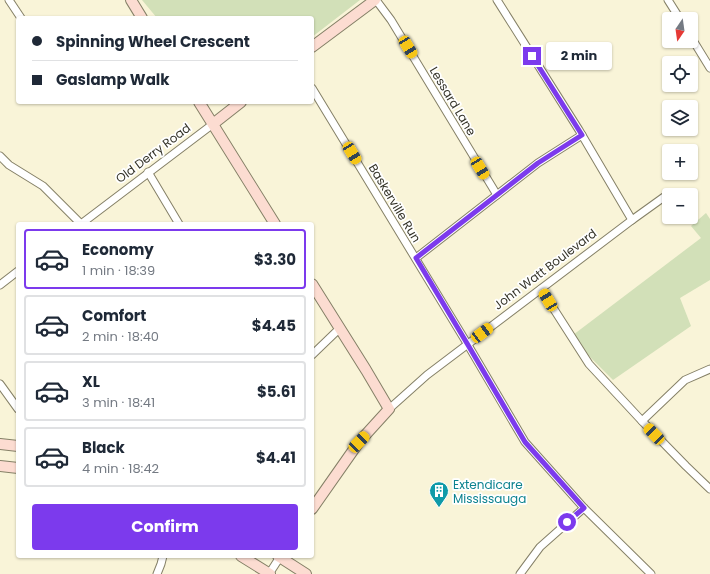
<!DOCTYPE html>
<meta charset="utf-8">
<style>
:root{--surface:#fff;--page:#f6f6f7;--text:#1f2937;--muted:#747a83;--line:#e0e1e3;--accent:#7c3aed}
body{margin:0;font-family:Poppins,sans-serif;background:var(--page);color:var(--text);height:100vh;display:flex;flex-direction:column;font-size:15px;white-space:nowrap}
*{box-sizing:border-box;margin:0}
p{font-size:13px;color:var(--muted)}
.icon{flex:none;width:22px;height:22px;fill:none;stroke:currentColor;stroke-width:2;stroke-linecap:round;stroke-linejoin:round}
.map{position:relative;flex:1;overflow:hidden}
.sheet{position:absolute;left:16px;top:222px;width:298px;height:336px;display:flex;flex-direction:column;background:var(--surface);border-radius:4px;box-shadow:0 1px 3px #0004}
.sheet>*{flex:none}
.banner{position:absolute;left:16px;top:16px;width:298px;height:88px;border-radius:4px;box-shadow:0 1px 3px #0004;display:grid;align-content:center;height:88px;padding:0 16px;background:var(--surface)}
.needle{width:26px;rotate:193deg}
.buttons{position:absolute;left:662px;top:12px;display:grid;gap:8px}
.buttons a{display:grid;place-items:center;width:36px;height:36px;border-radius:4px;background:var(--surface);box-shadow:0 1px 3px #0004;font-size:20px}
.end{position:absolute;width:18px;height:18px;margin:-9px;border:5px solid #7c3aed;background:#fff;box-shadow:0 0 0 2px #fff}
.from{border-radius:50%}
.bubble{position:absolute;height:28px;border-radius:4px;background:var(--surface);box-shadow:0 1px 3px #0004;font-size:13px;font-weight:700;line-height:28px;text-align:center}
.car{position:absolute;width:12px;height:24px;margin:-12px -6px;border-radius:5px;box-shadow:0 0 3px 1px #0007;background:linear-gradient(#f5c518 24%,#345 0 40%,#f5c518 0 76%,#345 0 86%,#f5c518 0)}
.banner b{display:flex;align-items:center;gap:14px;height:38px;font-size:15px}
.banner b+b{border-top:1px solid var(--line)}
.banner i{width:10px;height:10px;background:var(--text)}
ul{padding:7px 0 0;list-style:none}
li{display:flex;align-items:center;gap:12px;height:60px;margin:0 8px 6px;padding:0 8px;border:2px solid var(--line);border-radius:4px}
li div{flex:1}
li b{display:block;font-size:15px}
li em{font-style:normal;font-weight:700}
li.active{border-color:var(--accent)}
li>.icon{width:36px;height:36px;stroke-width:1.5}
.primary-button{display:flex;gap:8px;margin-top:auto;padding:8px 16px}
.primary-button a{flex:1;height:46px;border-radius:4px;background:var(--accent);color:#fff;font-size:16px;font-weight:700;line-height:46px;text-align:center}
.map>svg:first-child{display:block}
.green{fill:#d2e0b8}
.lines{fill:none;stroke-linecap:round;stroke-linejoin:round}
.street-casing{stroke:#858067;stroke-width:9}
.secondary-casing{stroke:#858067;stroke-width:12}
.street{stroke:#fff;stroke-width:7}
.secondary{stroke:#fcdcd1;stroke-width:10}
.route{stroke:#7c3aed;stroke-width:5}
.labels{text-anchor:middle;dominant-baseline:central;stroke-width:3.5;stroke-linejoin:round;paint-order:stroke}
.street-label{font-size:12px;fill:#343328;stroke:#fff}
.culture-label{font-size:12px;fill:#0d838f;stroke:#fff;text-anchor:start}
</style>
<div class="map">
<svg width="710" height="574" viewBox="0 0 710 574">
<rect width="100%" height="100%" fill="#f9f4d8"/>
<g class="green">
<polygon points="142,0 360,0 312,37 312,18 157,18"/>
<polygon points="706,213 710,219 710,280 680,298 691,326 613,380 588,355 573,335 701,238 691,226"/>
</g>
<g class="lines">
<g class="street-casing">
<g id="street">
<polyline points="9,0 21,18"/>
<polyline points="376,0 391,20 497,195"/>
<polyline points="497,0 579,130 632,220"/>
<polyline points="668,0 680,19"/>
<polyline points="691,37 710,68"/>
<polyline points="312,88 468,345 525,442 584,508 651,574"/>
<polyline points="0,156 9,165 43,186 81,224"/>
<polyline points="148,172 179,224"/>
<polyline points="81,224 213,124"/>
<polyline points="416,258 538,163 582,135"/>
<polyline points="0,285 18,271"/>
<polyline points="541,289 589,364 642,421 686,466 710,489"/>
<polyline points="312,355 340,328"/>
<polyline points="0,384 18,409"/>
<polyline points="389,409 427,375 632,220 664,197 669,198"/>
<polyline points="642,421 685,380 710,369"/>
<polyline points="157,574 161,564 163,556"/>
<polyline points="269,574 280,557"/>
<polyline points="520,574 540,547 584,508"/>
</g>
</g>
<g class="secondary-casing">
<g id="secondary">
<polyline points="131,0 142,18"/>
<polyline points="312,47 375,0"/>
<polyline points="199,102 275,224"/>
<polyline points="213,124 241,102"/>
<polyline points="312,284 366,370 389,409 359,442 312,509"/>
<polyline points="0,444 18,446"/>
<polyline points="0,466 18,468"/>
<polyline points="241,556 270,574"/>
<polyline points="278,556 306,574"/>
</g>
</g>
<use href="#street" class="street"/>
<use href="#secondary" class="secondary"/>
</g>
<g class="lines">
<polyline class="route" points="532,56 582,135 538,163 416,258 468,345 525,442 584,508 567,522"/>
</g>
<defs>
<g id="building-pin" transform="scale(1)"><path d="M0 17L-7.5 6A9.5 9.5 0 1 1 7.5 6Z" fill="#0f9aa8" stroke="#fff"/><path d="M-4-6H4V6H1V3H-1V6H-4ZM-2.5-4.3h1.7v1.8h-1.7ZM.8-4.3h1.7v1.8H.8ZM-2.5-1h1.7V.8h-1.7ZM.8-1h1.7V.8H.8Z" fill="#fff"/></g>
</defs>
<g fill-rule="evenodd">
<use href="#building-pin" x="439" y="491"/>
</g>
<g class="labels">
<g class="street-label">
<text transform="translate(453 101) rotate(59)">Lessard Lane</text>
<text transform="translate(153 153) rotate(-37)">Old Derry Road</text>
<text transform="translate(395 203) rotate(59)">Baskerville Run</text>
<text transform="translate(545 269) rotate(-37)">John Watt Boulevard</text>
</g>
<g class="culture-label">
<text x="453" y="484">Extendicare<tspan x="453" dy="14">Mississauga</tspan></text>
</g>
</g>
</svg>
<div class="buttons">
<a><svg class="needle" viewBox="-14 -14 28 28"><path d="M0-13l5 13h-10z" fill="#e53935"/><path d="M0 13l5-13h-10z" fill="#747a83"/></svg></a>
<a><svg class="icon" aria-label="locate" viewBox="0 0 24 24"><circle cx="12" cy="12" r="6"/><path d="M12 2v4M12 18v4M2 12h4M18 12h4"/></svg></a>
<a><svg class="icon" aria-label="layers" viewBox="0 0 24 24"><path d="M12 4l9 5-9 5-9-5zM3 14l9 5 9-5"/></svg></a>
<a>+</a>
<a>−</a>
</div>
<i class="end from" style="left:567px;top:522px"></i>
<i class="end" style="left:532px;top:56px"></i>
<div class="bubble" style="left:546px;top:42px;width:66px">2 min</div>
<i class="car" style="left:408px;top:47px;rotate:149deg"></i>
<i class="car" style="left:352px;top:153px;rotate:149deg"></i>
<i class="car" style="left:480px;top:168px;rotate:149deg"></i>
<i class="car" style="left:548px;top:300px;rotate:329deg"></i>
<i class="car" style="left:482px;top:333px;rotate:53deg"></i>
<i class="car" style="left:654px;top:434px;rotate:316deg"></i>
<i class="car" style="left:359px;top:442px;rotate:44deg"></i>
<div class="banner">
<b><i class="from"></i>Spinning Wheel Crescent</b>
<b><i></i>Gaslamp Walk</b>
</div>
<section class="sheet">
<ul>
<li class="active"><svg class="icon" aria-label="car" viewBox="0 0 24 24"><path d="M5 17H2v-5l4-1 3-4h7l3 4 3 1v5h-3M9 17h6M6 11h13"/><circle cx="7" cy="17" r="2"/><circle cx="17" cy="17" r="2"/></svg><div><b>Economy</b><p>1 min · 18:39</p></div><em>$3.30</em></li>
<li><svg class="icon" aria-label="car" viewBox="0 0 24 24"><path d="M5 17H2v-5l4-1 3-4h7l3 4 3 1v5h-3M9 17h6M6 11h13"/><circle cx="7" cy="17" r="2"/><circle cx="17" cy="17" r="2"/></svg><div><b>Comfort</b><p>2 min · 18:40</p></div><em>$4.45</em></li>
<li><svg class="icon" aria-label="car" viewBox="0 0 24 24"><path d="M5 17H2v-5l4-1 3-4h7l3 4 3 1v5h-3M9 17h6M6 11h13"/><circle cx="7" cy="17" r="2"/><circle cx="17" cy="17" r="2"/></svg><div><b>XL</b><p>3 min · 18:41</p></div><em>$5.61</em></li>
<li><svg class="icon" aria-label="car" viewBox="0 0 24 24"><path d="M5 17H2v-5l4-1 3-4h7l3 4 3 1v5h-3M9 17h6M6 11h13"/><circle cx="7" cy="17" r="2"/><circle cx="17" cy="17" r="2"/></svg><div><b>Black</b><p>4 min · 18:42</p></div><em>$4.41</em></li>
</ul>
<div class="primary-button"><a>Confirm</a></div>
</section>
</div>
